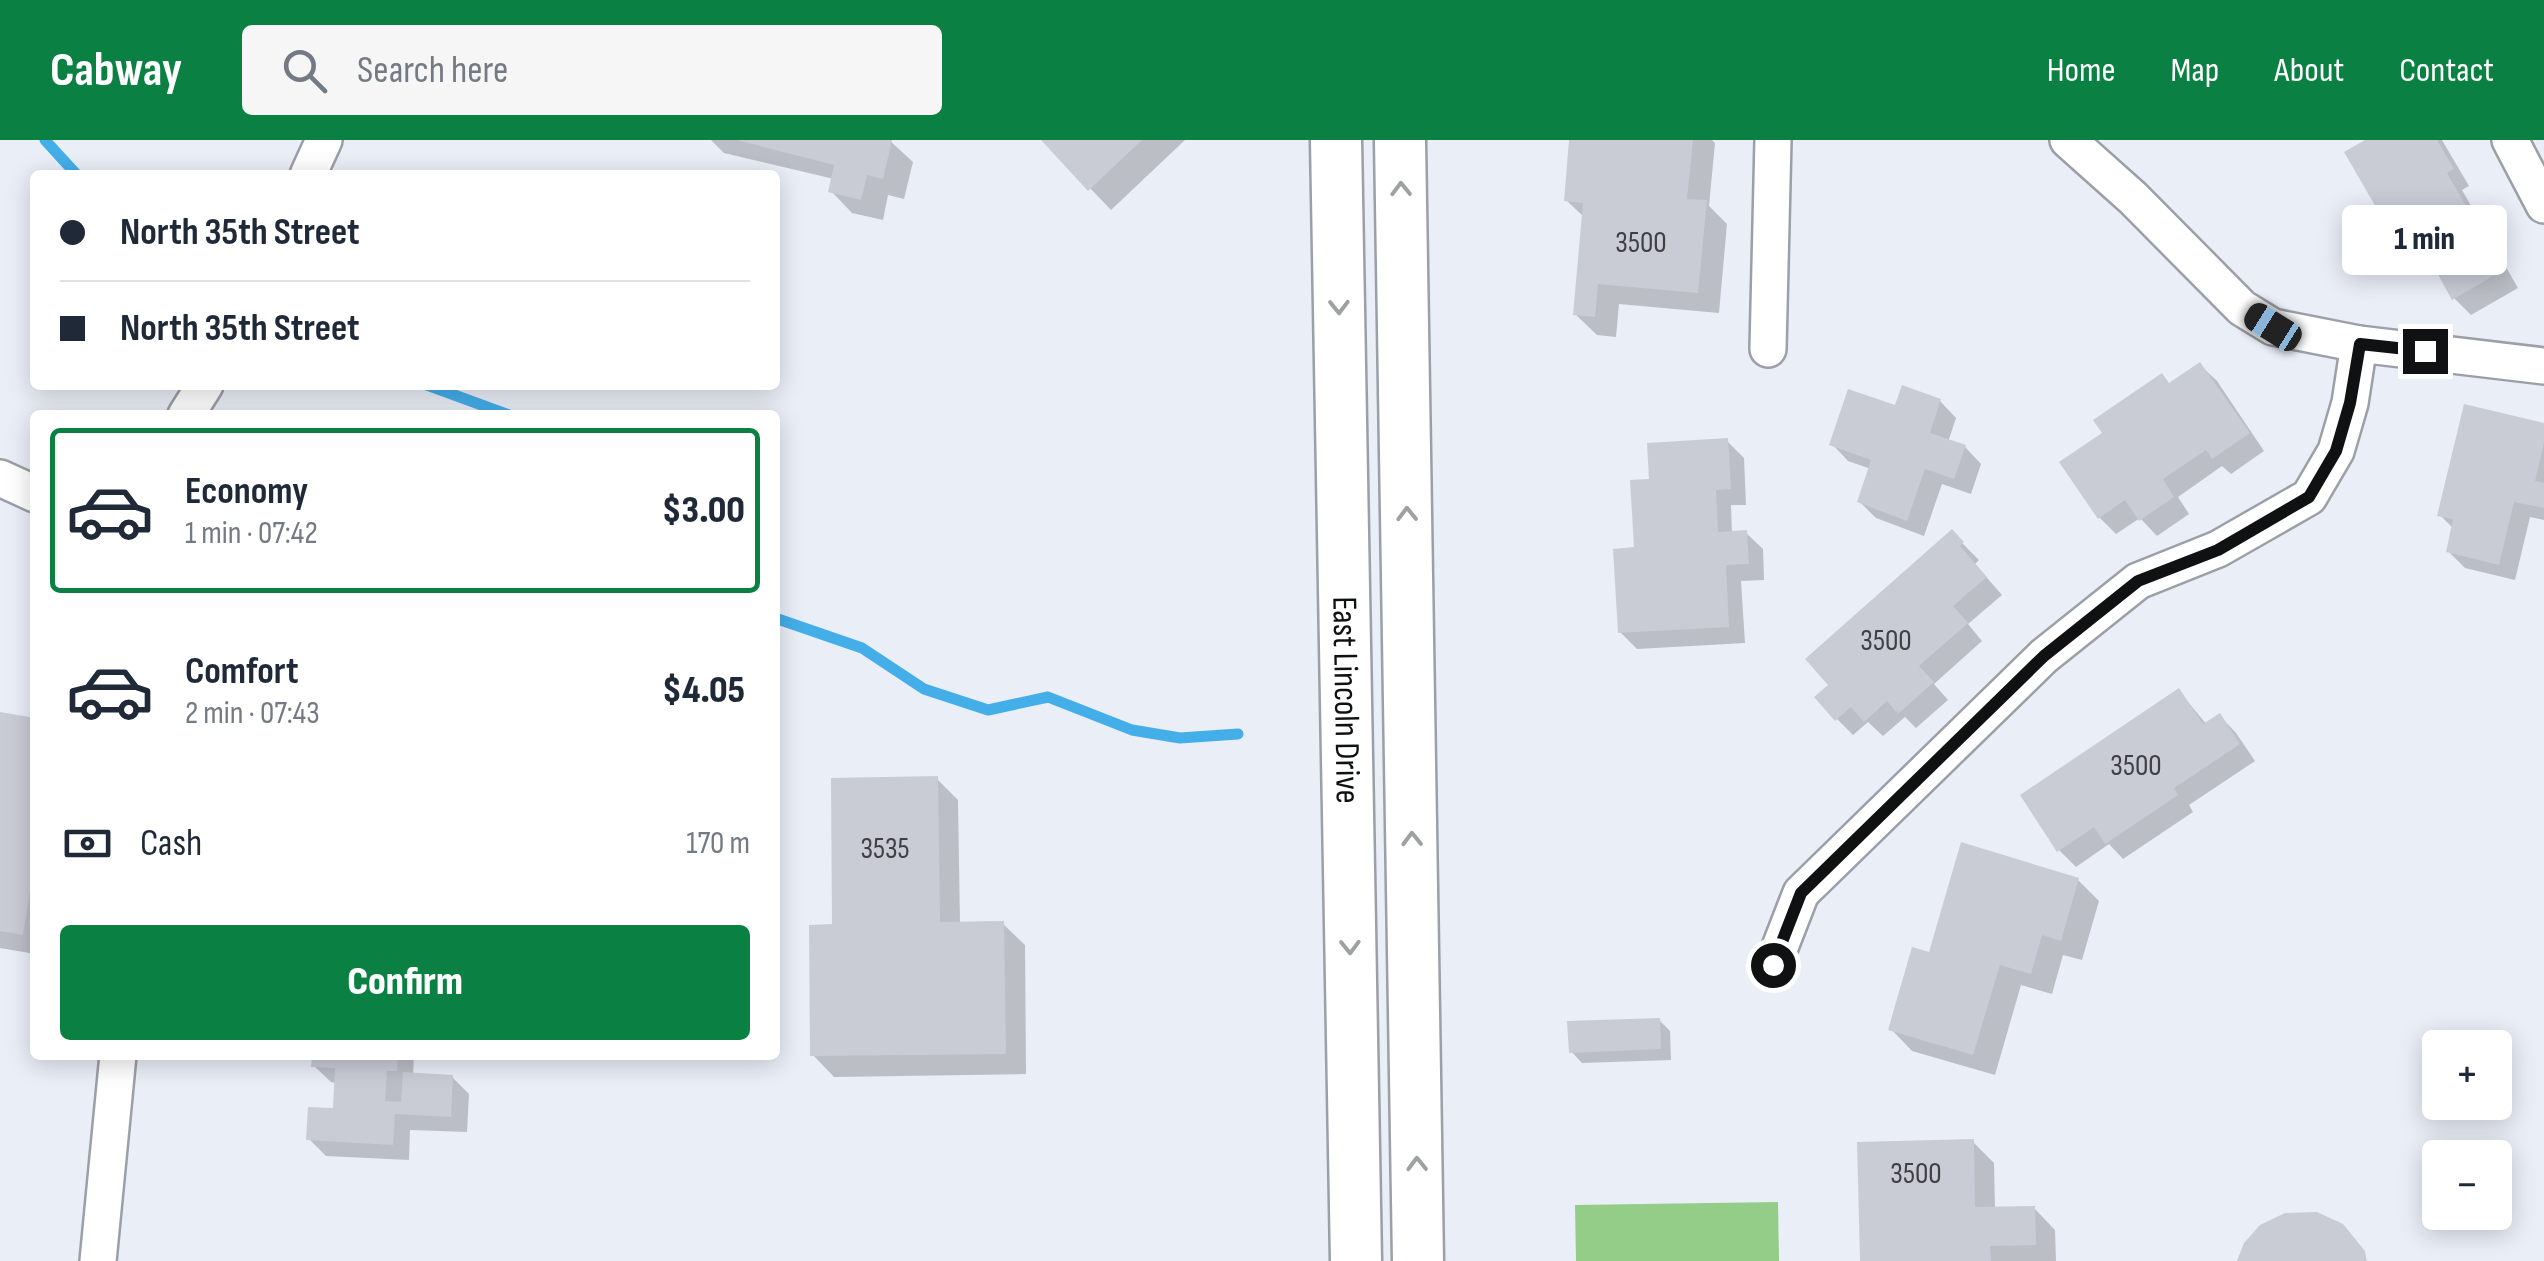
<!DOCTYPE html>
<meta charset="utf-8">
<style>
:root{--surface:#fff;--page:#f6f6f7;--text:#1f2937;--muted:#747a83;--line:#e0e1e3;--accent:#0b8043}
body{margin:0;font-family:"Sofia Sans Condensed",sans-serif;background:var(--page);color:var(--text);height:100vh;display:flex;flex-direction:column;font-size:38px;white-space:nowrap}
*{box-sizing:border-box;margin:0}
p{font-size:32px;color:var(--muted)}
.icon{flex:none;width:55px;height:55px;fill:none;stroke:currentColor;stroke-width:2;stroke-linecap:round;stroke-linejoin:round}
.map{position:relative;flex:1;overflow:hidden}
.side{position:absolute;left:30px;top:270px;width:750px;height:650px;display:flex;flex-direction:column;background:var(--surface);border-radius:10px;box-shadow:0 5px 25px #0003}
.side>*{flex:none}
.guide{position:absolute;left:30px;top:30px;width:750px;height:220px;border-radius:10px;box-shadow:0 5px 25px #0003;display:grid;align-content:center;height:220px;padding:0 30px;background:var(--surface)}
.tools{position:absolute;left:2422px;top:890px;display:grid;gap:20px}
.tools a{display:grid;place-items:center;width:90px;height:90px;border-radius:10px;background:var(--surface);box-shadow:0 5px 25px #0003;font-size:50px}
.end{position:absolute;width:45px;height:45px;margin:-22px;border:12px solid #0f1113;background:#fff;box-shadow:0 0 0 5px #fff}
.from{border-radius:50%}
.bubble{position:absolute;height:70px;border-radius:10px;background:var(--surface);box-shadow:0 5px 25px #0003;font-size:32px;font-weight:800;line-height:70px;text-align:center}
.car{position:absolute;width:30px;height:60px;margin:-30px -15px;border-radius:12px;box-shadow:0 0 8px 2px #0007;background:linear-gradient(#222 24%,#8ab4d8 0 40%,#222 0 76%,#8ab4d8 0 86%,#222 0)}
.guide b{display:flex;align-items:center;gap:35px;height:95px;font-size:38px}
.guide b+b{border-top:2px solid var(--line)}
.guide i{width:25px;height:25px;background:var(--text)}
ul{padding:18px 0 0;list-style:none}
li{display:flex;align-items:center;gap:30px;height:165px;margin:0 20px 15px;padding:0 10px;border:5px solid transparent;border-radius:10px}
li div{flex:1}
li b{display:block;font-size:38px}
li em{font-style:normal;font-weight:800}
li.active{border-color:var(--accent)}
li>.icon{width:90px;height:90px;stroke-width:1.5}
.pay{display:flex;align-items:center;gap:25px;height:110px;padding:0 30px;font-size:38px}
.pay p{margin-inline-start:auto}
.action{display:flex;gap:20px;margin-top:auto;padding:20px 30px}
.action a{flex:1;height:115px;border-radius:10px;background:var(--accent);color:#fff;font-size:40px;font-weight:800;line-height:115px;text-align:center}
header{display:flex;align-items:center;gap:60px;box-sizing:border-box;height:140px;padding:0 50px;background:var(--accent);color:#fff}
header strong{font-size:48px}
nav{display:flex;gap:55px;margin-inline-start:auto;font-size:35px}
.search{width:700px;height:90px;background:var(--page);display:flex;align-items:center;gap:25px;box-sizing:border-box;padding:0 35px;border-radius:10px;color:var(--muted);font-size:38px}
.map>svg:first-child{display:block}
.green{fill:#94cd87}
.shadow{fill:#0003}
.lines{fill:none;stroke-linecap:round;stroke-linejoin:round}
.stream{stroke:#44aee9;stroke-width:11}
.building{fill:#c9ccd5}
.street-casing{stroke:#9b9fa7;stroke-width:40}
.secondary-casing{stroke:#9b9fa7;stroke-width:55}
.street{stroke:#fff;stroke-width:35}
.secondary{stroke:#fff;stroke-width:50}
.oneway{stroke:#9fa0a1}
.route{stroke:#0f1113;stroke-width:12}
.labels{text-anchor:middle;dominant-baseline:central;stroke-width:8;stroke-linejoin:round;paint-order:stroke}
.number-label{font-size:30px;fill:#3e4044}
.street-label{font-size:35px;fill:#0f1113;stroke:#f9fbff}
</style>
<header>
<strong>Cabway</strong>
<div class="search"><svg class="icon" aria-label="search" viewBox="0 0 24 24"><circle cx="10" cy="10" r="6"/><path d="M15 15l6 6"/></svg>Search here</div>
<nav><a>Home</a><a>Map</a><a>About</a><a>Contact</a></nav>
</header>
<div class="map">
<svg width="2544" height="1121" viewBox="0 0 2544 1121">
<rect width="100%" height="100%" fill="#eaeef7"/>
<polygon class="green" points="1778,1062 1779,1121 1576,1121 1575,1065"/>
<g class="shadow">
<polygon points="711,0 889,0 913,22 904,59 888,55 883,80 852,73 831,51 834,39 724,13"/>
<polygon points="1044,0 1185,0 1111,70"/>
<polygon points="1572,0 1712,0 1715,3 1709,66 1727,84 1719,173 1619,164 1616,197 1597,195 1575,174 1584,77 1566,60"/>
<polygon points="2370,0 2442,0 2469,46 2462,50 2518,148 2471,175 2454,158 2437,127 2424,134 2408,118"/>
<polygon points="2200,225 2217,241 2264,311 2231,334 2222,326 2178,357 2189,374 2157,396 2140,378 2116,394 2100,378 2062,323"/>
<polygon points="1940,261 1956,278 1948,302 1965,307 1981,324 1971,354 1942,344 1924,396 1876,378 1860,362 1871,329 1848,321 1832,304"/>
<polygon points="2544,286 2544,380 2530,377 2515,440 2465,428 2449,412 2454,389 2440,375"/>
<polygon points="1727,301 1744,318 1746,365 1731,365 1732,394 1746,393 1763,409 1764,440 1741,441 1745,503 1637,509 1620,492 1651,341"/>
<polygon points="1952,393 1979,420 1975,424 2002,455 1968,484 1982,501 1934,544 1948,560 1916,588 1905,577 1883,596 1868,582 1853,595 1837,579 1831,546"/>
<polygon points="2179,551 2207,585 2220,576 2236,593 2255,621 2189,665 2193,672 2123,719 2109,704 2076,727 2059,710"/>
<polygon points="0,574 35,580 35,814 0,808"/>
<polygon points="937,639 958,660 960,784 1003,784 1025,805 1026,934 834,937 813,915 834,787"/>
<polygon points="2078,740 2099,761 2082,820 2063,815 2052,854 2021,845 1995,935 1912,911 1891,889"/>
<polygon points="1659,880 1670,891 1671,920 1582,923 1571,911"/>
<polygon points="314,915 414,915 413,935 452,937 469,954 467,992 410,990 409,1020 326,1016 309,999 335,970 337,943 331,942 314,926"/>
<polygon points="1973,1002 1994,1023 1995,1069 2034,1068 2055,1090 2056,1121 1863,1121"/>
</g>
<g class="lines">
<g class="stream">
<polyline points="45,0 77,35"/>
<polyline points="427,245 509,275"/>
<polyline points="775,478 862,508 924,549 988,570 1048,557 1132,590 1180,598 1238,594"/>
</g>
</g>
<g class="building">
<polygon points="737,0 892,0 883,39 867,35 861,60 828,52 834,25"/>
<polygon points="1041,0 1142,0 1088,51"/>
<polygon points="1569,0 1693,0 1687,59 1707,60 1698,153 1598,144 1595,177 1573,175 1583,63 1564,61"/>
<polygon points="2365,0 2437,0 2454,29 2447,33 2503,130 2452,160 2424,109 2406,119 2344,12"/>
<polygon points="2200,222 2250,293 2212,319 2206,310 2163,339 2174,357 2139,381 2125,360 2098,379 2059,322 2102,293 2093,280 2162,233 2169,243"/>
<polygon points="1902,245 1941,259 1930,293 1966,305 1954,339 1925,329 1907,381 1857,362 1871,320 1829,305 1848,249 1895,265"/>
<polygon points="2464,264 2544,283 2544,303 2535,341 2544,343 2544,368 2514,362 2499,425 2446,412 2453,379 2437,376"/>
<polygon points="1728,298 1731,349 1716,350 1718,392 1747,390 1749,424 1726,425 1729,487 1618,493 1613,409 1634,407 1630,340 1649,339 1647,303"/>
<polygon points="1952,389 1964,402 1960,406 1987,437 1953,466 1968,483 1919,526 1934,542 1898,574 1887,561 1864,582 1851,567 1835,581 1814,557 1828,545 1805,519"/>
<polygon points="2179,548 2203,584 2220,573 2240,604 2174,648 2178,655 2105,704 2094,687 2057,712 2020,655"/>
<polygon points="0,572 35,578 35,751 30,750 23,795 0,791"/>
<polygon points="938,636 940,782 1004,781 1006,914 810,916 809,785 832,784 831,638"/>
<polygon points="1961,702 2079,738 2061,801 2042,795 2031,834 2000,825 1973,915 1888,890 1912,807 1929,812"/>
<polygon points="1660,878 1661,909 1569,913 1567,881"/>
<polygon points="312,915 398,915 397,931 387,931 385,961 401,962 403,932 453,935 451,977 395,974 393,1005 306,1000 308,967 333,968 335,928 311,927"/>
<polygon points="1974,999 1975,1067 2035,1066 2036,1105 1990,1106 1991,1121 1860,1121 1857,1002"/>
<polygon points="2317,1072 2343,1084 2365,1111 2367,1121 2237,1121 2244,1103 2260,1085 2285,1073"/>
</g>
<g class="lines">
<g class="street-casing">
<g id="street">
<polyline points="2068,0 2133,58 2242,168 2273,187 2359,204 2544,226"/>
<polyline points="2510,0 2544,65"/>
<polyline points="308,35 324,0"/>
<polyline points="1768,209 1773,0"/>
<polyline points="186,275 205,245"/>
<polyline points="0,338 35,354"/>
<polyline points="1773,825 1801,753 2044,516 2138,441 2218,409 2309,357 2336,311 2350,263 2359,204"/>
<polyline points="98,1121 118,915"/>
</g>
</g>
<g class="secondary-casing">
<g id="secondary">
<path id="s1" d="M1336,0L1356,1121"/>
<polyline points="1400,0 1418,1121"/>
</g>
</g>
<use href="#street" class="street"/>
<use href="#secondary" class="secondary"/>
</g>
<defs><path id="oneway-chevron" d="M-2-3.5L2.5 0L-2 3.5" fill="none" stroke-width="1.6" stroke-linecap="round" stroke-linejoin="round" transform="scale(2.5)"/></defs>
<g class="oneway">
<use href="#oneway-chevron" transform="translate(1401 49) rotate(-91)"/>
<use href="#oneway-chevron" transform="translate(1339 167) rotate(89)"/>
<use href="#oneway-chevron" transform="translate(1407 374) rotate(-91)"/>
<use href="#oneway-chevron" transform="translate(1412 699) rotate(-91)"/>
<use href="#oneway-chevron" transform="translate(1350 807) rotate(89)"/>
<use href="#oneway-chevron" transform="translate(1417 1024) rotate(-91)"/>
</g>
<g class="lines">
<polyline class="route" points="1773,825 1801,753 2044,516 2138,441 2218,410 2309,357 2336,311 2350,263 2360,204 2425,211"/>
</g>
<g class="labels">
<g class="number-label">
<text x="1641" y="103">3500</text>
<text x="1886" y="501">3500</text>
<text x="2136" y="626">3500</text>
<text x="885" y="709">3535</text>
<text x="1916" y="1034">3500</text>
</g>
<g class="street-label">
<text stroke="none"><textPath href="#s1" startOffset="560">East Lincoln Drive</textPath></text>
</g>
</g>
</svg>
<div class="tools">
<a>+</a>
<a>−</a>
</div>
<i class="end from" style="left:1773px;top:825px"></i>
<i class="end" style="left:2425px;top:211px"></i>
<div class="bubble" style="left:2342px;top:65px;width:165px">1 min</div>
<i class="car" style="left:2273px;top:187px;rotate:302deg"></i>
<div class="guide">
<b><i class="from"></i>North 35th Street</b>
<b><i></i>North 35th Street</b>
</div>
<section class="side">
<ul>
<li class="active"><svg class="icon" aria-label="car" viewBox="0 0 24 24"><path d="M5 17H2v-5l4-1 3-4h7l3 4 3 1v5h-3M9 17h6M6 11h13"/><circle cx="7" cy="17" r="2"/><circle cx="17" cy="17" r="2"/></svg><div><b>Economy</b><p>1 min · 07:42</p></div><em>$3.00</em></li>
<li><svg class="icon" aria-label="car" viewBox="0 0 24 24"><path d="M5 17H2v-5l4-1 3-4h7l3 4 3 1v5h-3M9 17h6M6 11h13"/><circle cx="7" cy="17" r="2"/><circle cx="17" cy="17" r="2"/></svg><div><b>Comfort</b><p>2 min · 07:43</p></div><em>$4.05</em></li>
</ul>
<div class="pay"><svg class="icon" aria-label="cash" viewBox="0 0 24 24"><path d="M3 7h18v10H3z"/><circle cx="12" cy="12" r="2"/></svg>Cash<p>170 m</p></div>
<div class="action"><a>Confirm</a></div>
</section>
</div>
